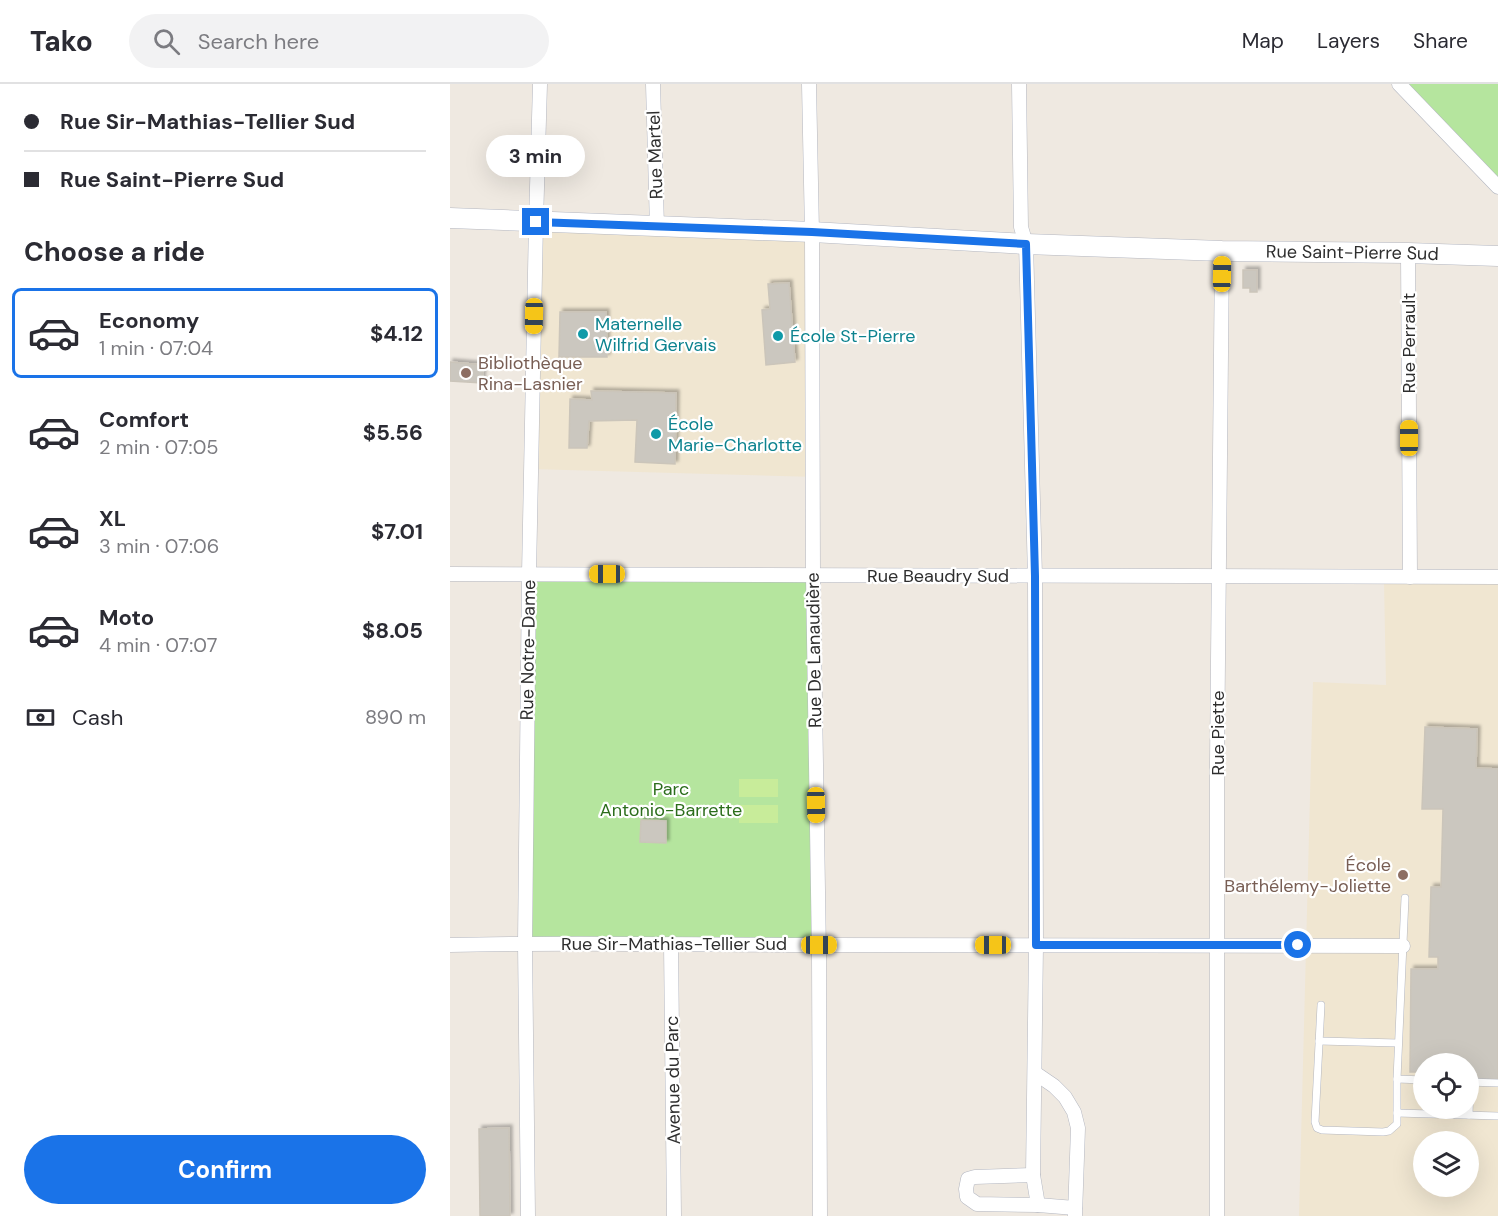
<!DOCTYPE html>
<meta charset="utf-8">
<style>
:root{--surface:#fff;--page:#f2f2f3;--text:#2b2b33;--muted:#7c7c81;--line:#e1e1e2;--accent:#1a73e8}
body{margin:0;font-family:"DM Sans",sans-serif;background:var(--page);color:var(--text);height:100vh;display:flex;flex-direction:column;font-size:22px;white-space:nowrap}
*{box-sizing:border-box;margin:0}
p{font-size:20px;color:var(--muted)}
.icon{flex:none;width:33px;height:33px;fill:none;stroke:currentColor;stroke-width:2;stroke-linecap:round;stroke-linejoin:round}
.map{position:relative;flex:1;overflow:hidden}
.details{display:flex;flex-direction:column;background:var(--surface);width:450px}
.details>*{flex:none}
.guide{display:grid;align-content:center;height:132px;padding:0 24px;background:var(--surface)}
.tools{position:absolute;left:963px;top:969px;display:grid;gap:12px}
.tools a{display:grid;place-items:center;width:66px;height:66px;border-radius:50%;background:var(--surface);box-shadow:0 6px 24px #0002;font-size:30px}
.end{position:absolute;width:27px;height:27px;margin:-14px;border:8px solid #1a73e8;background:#fff;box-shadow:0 0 0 3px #fff}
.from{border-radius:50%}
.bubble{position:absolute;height:42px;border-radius:21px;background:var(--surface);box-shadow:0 6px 24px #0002;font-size:20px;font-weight:700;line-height:42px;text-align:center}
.car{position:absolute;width:18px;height:36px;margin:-18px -9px;border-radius:8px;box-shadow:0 0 4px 2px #0007;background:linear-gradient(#f5c518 24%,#345 0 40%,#f5c518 0 76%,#345 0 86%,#f5c518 0)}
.guide b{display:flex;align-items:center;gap:21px;height:57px;font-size:22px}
.guide b+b{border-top:2px solid var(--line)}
.guide i{width:15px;height:15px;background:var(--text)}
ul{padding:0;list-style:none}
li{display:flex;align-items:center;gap:18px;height:90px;margin:0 12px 9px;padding:0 12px;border:3px solid transparent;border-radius:9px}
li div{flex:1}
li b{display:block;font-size:22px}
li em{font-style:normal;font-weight:700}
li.on{border-color:var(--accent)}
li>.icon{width:54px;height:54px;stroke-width:1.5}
h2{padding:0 24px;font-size:27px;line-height:72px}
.pay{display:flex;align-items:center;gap:15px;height:66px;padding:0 24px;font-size:22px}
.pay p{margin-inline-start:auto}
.primary-button{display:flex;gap:12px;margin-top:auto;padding:12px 24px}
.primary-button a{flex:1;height:69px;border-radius:36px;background:var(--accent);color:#fff;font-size:24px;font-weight:700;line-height:69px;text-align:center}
header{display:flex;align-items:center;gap:36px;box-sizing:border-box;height:84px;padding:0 30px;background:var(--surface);border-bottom:2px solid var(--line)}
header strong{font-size:28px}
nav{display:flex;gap:33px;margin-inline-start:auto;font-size:21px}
.search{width:420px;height:54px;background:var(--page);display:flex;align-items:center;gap:15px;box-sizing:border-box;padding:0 21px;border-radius:33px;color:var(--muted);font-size:22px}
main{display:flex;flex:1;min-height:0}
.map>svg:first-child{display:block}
.education{fill:#f0e6d1;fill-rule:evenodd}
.green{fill:#b5e59e}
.pitch{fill:#c8ec9a}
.building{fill:#cbc7bf;stroke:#cbc5ba;stroke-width:1.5;filter:url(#shadow)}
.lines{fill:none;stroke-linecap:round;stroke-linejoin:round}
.lane-casing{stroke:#b4b7c1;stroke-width:8}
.street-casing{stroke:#b4b7c1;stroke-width:15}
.secondary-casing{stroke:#b4b7c1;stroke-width:21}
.lane{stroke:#fff;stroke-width:7}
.street{stroke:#fff;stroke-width:14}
.secondary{stroke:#fff;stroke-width:20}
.route{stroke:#1a73e8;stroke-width:8}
.culture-dot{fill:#0f9aa8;stroke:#fff;stroke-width:2}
.education-dot{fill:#8d6e63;stroke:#fff;stroke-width:2}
.labels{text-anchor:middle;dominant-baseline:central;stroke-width:4.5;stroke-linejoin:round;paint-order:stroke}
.street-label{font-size:18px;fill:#2e2e2e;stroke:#fff}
.culture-label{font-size:18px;fill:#0d838f;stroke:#fff;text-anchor:start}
.education-label{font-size:18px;fill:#785e54;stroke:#fff;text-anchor:start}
.park-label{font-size:18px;fill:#2b6d1b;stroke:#fff}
</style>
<header>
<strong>Tako</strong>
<div class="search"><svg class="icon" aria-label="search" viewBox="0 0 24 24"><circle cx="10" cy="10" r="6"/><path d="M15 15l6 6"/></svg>Search here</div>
<nav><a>Map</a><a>Layers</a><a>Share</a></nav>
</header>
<main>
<section class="details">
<div class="guide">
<b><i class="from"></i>Rue Sir-Mathias-Tellier Sud</b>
<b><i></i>Rue Saint-Pierre Sud</b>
</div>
<h2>Choose a ride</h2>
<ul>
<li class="on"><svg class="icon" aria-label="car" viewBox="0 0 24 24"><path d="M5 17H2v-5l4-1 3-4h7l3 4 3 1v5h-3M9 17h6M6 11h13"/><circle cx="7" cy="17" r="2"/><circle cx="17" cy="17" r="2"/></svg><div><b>Economy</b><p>1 min · 07:04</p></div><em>$4.12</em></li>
<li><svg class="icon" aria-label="car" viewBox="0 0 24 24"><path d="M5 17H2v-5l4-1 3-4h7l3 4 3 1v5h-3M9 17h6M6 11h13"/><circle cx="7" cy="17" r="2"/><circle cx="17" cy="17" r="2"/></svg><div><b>Comfort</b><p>2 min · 07:05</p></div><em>$5.56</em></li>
<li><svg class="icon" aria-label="car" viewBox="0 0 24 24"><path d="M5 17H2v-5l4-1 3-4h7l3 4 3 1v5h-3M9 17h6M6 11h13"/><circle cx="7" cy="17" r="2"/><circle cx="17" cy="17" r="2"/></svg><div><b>XL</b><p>3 min · 07:06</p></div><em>$7.01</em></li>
<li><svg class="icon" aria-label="car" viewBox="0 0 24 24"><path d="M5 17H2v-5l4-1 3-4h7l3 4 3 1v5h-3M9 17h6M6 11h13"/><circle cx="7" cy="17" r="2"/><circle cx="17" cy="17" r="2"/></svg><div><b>Moto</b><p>4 min · 07:07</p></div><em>$8.05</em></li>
</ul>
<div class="pay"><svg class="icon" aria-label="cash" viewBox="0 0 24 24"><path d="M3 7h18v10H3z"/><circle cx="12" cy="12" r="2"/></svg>Cash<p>890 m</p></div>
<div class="primary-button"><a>Confirm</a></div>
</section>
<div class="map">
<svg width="1048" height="1132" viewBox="0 0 1048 1132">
<defs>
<filter id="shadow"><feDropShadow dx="3" dy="-3" stdDeviation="1.5" flood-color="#0004"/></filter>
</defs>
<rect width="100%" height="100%" fill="#efe9e1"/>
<g class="education">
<polygon points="86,138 362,148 366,393 80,385"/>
<path d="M1048,495V1132H849L863,598L936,601L934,498ZM974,980H1018V1024H974ZM974,1058H1018V1102H974Z"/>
</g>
<g class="green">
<polygon points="949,0 1048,0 1048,103"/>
<polygon points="79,490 363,491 369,861 75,859"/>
</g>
<g class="pitch">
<rect x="289" y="695" width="39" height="18"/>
<rect x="289" y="721" width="39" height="18"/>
</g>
<g class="building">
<polygon points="793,186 807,186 807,208 800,208 800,204 793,204"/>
<polygon points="339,199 345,278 316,281 312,226 320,225 318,200"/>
<polygon points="110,228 156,228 157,273 109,273"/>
<polygon points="0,278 33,281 32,299 0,297"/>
<polygon points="141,307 226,309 225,380 185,378 187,336 139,337 137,364 119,364 120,315 142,316"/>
<polygon points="975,643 1027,645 1026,684 1048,685 1048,996 1022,995 1022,988 1018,988 1018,980 974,980 974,988 960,988 961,885 988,885 988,873 979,873 981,803 991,803 993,725 972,725"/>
<polygon points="191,736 216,737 216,759 190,758"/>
<polygon points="59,1044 60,1132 30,1132 29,1045"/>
</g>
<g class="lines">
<g class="lane-casing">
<g id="lane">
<polyline points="955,814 947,995 974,996"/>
<polyline points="871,921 865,1038 867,1044 872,1046 933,1048 939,1047 947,1040 947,995"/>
<polyline points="869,957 948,959"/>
<polyline points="1018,998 1048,999"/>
<polyline points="947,1029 1048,1032"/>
<polyline points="1019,1031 1020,998"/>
</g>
</g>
<g class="street-casing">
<g id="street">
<polyline points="203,0 207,143"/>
<polyline points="359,0 362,148 363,491 369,870 370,1132"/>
<polyline points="569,0 571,143 576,160 585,492 586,861 583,1091 588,1121 625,1124"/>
<polyline points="949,0 1048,103"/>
<polyline points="958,169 960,493"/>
<polyline points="0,490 1048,493"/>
<polyline points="221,860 224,1132"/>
<path d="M0,861C123,858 246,861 369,861C563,862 758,860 953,862"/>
<polyline points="585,989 604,1002 615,1013 624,1028 628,1044 625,1131"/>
<polyline points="583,1091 525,1093 518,1095 516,1105 517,1113 527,1120 588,1121"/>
<polyline points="78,1132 75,859 79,490 86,138 90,0"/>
<polyline points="767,1132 767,679 772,167"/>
</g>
</g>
<g class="secondary-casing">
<g id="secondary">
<path id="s1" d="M0,134L362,148L576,160L772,167L958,169L1048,172"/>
</g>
</g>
<use href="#lane" class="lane"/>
<use href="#street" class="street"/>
<use href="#secondary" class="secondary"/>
</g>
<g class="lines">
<polyline class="route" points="86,138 362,148 576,160 585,492 586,861 848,861"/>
</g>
<g class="culture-dot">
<circle cx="133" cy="250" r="6"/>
<circle cx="328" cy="252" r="6"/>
<circle cx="206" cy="350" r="6"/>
</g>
<g class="education-dot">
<circle cx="16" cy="289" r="6"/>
<circle cx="953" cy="791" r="6"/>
</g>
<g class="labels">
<g class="street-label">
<text transform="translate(205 71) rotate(-92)">Rue Martel</text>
<text stroke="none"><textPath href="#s1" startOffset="903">Rue Saint-Pierre Sud</textPath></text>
<text transform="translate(959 259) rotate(-90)">Rue Perrault</text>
<text x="488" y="492">Rue Beaudry Sud</text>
<text transform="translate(78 566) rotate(-89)">Rue Notre-Dame</text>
<text transform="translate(364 566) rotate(-91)">Rue De Lanaudière</text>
<text transform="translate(768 649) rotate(-90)">Rue Piette</text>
<text x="224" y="860">Rue Sir-Mathias-Tellier Sud</text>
<text transform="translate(223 996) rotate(-91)">Avenue du Parc</text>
</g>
<g class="culture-label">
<text x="145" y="240">Maternelle<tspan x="145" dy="21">Wilfrid Gervais</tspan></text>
<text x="340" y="252">École St-Pierre</text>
<text x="218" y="340">École<tspan x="218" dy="21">Marie-Charlotte</tspan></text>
</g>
<g class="education-label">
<text x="28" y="279">Bibliothèque<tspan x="28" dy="21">Rina-Lasnier</tspan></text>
<text x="941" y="781" text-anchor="end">École<tspan x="941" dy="21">Barthélemy-Joliette</tspan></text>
</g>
<g class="park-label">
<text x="221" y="705">Parc<tspan x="221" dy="21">Antonio-Barrette</tspan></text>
</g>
</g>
</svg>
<div class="tools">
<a><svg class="icon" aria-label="locate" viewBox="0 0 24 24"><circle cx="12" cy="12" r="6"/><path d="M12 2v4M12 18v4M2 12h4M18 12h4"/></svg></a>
<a><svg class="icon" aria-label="layers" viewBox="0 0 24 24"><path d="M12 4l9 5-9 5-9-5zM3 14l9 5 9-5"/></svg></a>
</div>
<i class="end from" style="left:848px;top:861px"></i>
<i class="end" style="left:86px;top:138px"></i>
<div class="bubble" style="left:36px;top:51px;width:99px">3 min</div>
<i class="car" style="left:772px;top:190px;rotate:1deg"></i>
<i class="car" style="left:84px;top:232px;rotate:181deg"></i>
<i class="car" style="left:959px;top:354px;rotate:0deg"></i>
<i class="car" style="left:157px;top:490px;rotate:270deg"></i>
<i class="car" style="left:366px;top:721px;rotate:179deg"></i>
<i class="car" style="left:369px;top:861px;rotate:90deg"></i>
<i class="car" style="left:543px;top:861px;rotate:270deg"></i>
</div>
</main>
